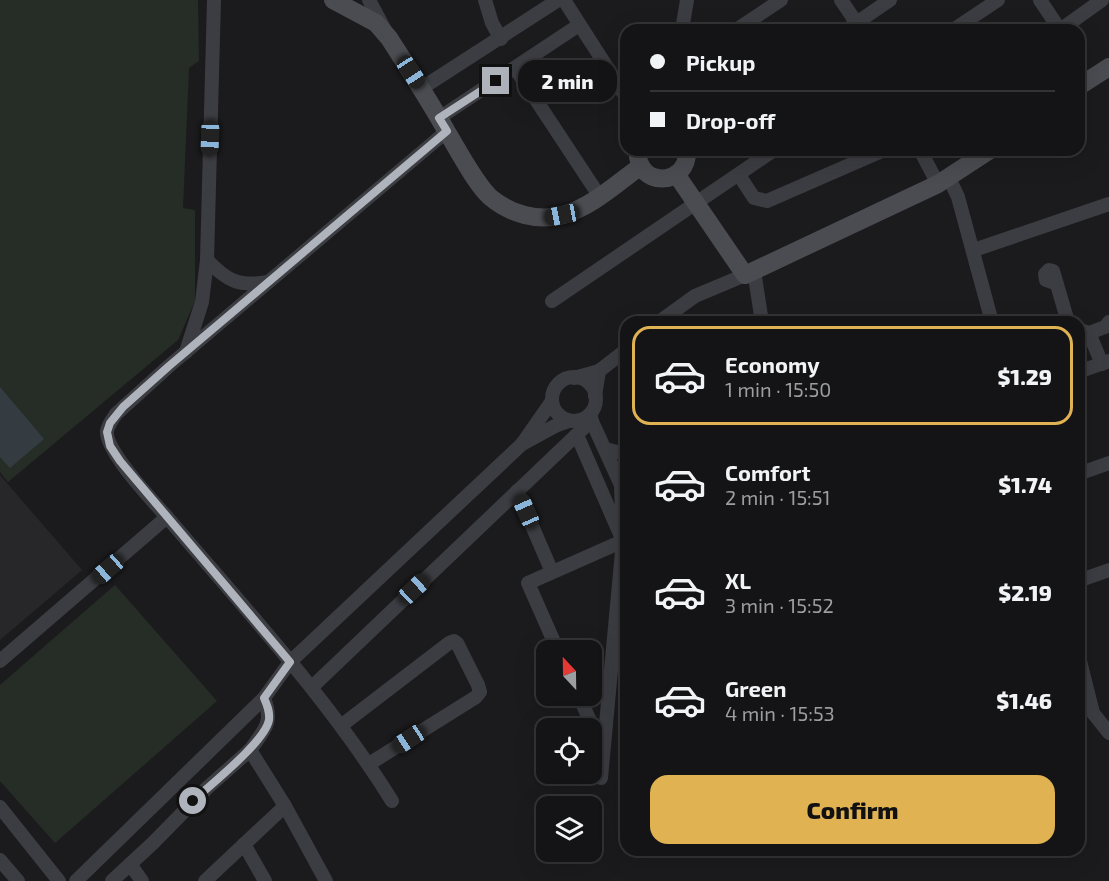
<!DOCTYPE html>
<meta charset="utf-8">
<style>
:root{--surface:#141416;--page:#212123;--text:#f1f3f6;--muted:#9d9ea1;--line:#333335;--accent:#e0b251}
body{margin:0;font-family:"Exo 2",sans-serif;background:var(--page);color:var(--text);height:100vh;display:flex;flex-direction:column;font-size:22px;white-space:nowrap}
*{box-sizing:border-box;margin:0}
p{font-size:20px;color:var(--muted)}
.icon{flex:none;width:33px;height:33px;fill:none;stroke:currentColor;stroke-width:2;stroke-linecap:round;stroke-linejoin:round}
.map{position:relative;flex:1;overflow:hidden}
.sheet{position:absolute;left:620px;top:316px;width:465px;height:540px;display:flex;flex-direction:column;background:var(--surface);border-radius:18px;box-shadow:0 6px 24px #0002,0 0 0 2px var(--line)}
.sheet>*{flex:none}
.hud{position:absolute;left:620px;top:24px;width:465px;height:132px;border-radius:18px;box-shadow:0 6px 24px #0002,0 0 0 2px var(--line);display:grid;align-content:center;height:132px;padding:0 30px;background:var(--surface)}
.needle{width:39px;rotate:338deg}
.controls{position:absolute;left:536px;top:640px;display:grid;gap:12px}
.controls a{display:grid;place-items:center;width:66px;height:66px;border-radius:12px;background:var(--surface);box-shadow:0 6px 24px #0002,0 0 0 2px var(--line);font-size:30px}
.end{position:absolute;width:27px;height:27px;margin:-14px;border:8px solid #afb3bb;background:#111;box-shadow:0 0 0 3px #111}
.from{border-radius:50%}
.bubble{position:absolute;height:42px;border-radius:18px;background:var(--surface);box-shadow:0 6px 24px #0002,0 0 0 2px var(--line);font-size:20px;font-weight:800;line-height:42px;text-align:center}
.car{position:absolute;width:18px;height:36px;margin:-18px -9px;border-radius:8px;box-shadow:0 0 4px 2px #0007;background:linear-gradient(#222 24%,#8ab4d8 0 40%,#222 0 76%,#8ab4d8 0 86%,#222 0)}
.hud b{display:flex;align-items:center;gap:21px;height:57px;font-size:22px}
.hud b+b{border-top:2px solid var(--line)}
.hud i{width:15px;height:15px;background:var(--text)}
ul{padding:10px 0 0;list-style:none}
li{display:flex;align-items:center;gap:18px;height:99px;margin:0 12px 9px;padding:0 18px;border:3px solid transparent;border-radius:18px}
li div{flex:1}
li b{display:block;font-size:22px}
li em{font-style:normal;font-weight:800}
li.current{border-color:var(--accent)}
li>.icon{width:54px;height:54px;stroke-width:1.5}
.cta{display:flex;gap:12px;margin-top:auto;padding:12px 30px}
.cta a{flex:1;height:69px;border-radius:18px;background:var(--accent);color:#111;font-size:24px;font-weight:800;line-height:69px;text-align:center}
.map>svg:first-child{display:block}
.built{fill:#27272a}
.green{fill:#252d26}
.water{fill:#343c42}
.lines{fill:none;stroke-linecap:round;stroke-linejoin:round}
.street{stroke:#3c3d42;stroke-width:14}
.secondary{stroke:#4b4c51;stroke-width:18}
.route{stroke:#afb3bb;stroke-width:8}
</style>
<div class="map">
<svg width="1109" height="881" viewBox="0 0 1109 881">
<rect width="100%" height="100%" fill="#1b1b1d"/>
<polygon class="built" points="0,475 82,570 0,640"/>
<g class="green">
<polygon points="0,0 198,0 199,61 189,68 183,208 195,210 195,301 178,340 8,482 0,472"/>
<polygon points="115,585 217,701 55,843 0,781 0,685"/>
</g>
<polygon class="water" points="0,387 44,439 10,468 0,457"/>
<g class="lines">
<g class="street">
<polyline points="369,0 384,28"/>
<polyline points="485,0 492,23 501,39"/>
<polyline points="564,0 626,97"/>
<polyline points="841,0 860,28"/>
<polyline points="1040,0 1060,30"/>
<polyline points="682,30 687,0"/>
<polyline points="736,30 781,0"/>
<polyline points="846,30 890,0"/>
<polyline points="953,30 998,0"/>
<polyline points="1060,30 1102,0"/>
<polyline points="515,68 600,197"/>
<polyline points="422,88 558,0"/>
<polyline points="439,118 579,25"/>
<polyline points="920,150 938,184"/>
<polyline points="739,175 754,198 767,201 884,150"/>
<polyline points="949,178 958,197 992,322"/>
<polyline points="974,250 1109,204"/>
<path d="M207,260C227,281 239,287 268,282"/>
<polyline points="754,271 762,322"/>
<polyline points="1057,284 1046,280 1045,274 1049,270 1053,271 1068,322"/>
<polyline points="552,301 774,150"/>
<polyline points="659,322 695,296 745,275"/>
<polyline points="1078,329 1089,333 1102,364"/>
<polyline points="1089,333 1105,327 1109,322"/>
<polyline points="186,352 202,302 207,260 214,0"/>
<polyline points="599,371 626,350"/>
<polyline points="1078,372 1109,361"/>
<circle cx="574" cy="399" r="22"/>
<polyline points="574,378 599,371 595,396"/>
<polyline points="552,401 522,444 555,426 569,421"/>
<polyline points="589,415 621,485 623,541 601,778"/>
<polyline points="605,449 626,454"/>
<polyline points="1078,474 1109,463"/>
<polyline points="517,491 552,572"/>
<path d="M167,517C245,609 328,698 392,801"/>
<polyline points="1078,581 1109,570"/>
<polyline points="558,651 528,583 623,541 577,435"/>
<polyline points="1078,653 1093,713 1109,733"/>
<path d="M0,661L167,517C153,501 105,451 107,431C108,425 112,420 116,414L169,366L447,131"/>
<polyline points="312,687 592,420"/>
<polyline points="579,696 602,748"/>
<polyline points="342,725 449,643 454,641 457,643 478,685 480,692 476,697 369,764"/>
<path d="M250,750C264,730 274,723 264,698"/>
<polyline points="0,807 59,881"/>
<polyline points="244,844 265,881"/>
<polyline points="0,860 18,881"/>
<polyline points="130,864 142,881"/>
<polyline points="76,881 264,698 290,662 522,444"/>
<polyline points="112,881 153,843 207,788 250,750 285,806 326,881"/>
<polyline points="205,881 285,806"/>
</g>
<g class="secondary">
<path d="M333,0L376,23L389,38C409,69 429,100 447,132C458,150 475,183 490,197C510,214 538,222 563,215C593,206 616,184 641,166"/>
<polyline points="1078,87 1109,67"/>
<path d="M638,150C635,188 689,188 687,150"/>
<polyline points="676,174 745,275 938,184 990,150"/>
</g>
</g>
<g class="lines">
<path class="route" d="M193,801C211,784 265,742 269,720C270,711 267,705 264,698L290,662L120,461L110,446L107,432L110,423L123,407L169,366L447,131L439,118L496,81"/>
</g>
</svg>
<div class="controls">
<a><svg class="needle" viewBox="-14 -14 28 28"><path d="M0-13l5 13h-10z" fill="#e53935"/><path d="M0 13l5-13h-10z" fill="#9d9ea1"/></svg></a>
<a><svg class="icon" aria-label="locate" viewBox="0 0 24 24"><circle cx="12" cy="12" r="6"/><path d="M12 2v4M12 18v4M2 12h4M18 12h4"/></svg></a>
<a><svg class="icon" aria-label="layers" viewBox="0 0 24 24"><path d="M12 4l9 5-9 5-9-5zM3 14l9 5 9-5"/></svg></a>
</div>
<i class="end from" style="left:193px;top:801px"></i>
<i class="end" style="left:496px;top:81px"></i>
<div class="bubble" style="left:518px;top:60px;width:99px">2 min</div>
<i class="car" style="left:411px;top:72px;rotate:147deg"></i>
<i class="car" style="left:210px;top:138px;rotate:182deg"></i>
<i class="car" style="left:562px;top:215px;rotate:259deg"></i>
<i class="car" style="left:526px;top:511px;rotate:336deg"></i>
<i class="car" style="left:108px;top:569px;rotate:229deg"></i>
<i class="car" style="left:414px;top:589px;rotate:47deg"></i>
<i class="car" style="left:409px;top:739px;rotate:237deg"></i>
<div class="hud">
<b><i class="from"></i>Pickup</b>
<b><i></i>Drop-off</b>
</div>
<section class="sheet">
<ul>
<li class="current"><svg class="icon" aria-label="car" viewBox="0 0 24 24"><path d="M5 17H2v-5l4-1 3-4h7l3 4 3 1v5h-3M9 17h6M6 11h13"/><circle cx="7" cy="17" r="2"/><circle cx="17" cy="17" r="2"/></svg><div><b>Economy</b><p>1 min · 15:50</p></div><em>$1.29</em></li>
<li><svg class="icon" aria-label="car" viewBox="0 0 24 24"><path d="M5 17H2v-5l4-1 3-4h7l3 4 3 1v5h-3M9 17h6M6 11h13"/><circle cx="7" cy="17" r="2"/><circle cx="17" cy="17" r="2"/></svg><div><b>Comfort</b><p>2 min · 15:51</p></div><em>$1.74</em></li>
<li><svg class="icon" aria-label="car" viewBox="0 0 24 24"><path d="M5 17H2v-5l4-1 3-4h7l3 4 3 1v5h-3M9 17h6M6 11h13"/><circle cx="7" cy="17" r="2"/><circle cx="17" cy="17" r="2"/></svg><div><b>XL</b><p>3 min · 15:52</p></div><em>$2.19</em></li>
<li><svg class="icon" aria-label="car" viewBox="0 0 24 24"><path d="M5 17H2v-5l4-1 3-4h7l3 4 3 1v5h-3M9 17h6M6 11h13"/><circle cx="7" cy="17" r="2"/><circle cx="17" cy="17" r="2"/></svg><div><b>Green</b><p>4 min · 15:53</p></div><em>$1.46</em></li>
</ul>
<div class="cta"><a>Confirm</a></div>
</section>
</div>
